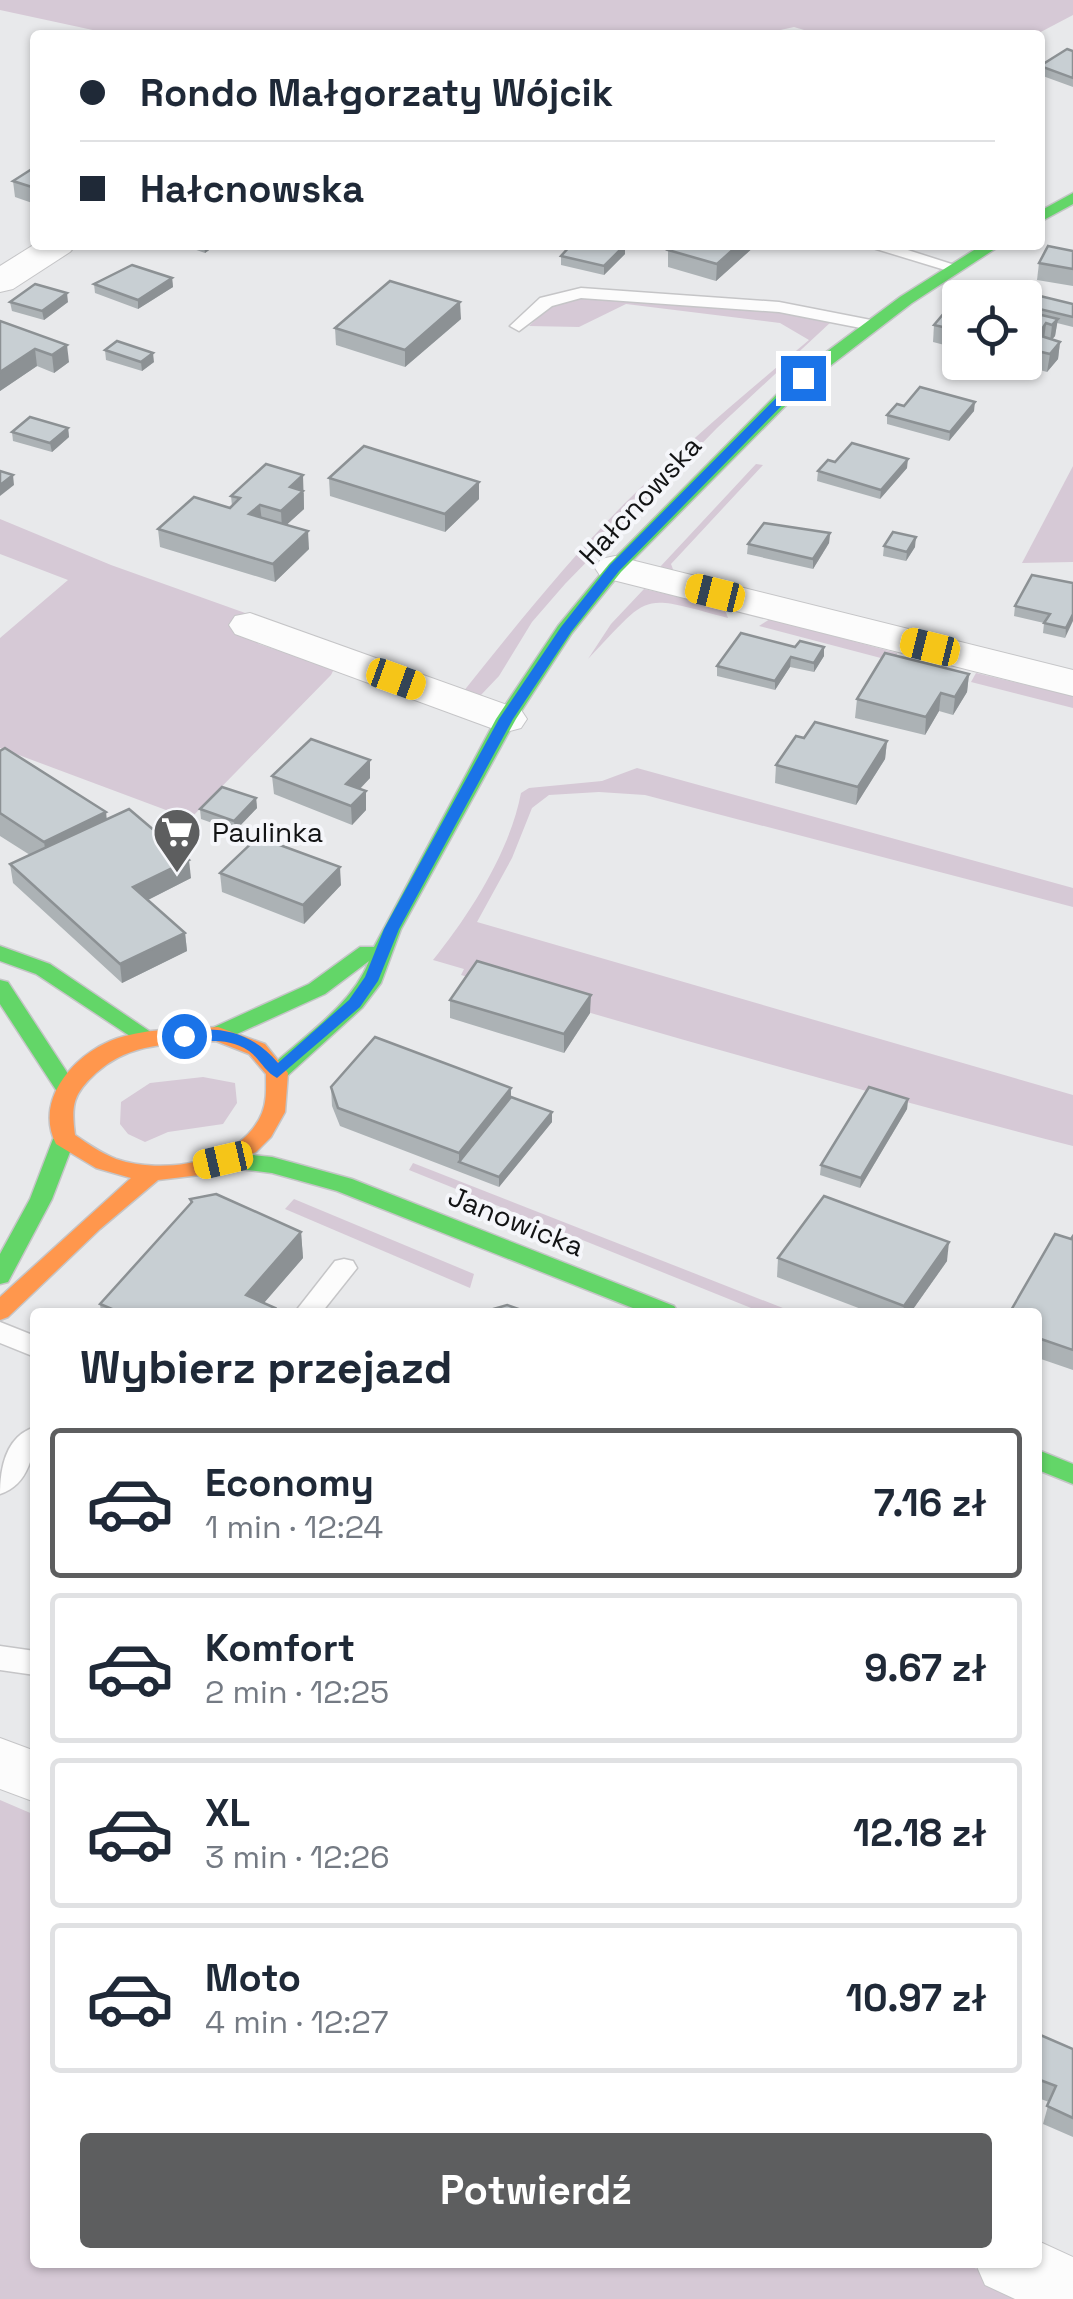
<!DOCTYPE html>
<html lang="pl">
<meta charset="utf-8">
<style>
:root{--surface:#fff;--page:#f2f2f3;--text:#1f2937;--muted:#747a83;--line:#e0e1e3;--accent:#5d5e5f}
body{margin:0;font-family:"Space Grotesk",sans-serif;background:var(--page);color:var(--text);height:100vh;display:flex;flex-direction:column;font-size:38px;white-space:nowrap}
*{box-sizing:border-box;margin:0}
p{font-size:32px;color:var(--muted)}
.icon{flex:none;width:55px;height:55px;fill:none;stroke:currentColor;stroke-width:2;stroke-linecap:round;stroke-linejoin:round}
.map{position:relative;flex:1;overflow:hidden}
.details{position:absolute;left:30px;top:1308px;width:1012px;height:960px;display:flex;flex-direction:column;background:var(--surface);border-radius:10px;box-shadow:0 2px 8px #0004}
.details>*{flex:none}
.top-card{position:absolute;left:30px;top:30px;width:1015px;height:220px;border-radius:10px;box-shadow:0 2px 8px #0004;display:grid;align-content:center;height:220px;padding:0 50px;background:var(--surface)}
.controls{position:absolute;left:942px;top:280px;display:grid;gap:20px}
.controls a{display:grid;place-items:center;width:100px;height:100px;border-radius:10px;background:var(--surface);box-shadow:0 2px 8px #0004;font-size:50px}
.end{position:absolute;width:45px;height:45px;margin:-22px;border:12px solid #1a73e8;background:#fff;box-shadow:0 0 0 5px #fff}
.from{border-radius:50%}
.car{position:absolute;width:30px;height:60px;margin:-30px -15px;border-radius:12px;box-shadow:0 0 8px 2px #0007;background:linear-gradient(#f5c518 24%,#345 0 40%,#f5c518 0 76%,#345 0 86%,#f5c518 0)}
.top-card b{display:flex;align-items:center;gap:35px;height:95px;font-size:38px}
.top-card b+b{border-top:2px solid var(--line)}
.top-card i{width:25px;height:25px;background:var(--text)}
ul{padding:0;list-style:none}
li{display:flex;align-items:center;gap:30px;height:150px;margin:0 20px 15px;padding:0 30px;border:5px solid var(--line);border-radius:10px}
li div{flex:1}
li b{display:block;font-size:38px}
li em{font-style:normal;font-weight:700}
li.on{border-color:var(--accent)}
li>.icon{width:90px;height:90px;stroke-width:1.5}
h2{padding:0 50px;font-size:45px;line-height:120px}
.button{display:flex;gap:20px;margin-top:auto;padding:20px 50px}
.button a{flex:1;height:115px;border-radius:10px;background:var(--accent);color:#fff;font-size:40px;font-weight:700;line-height:115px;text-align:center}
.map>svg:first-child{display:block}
.green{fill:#d6c9d6}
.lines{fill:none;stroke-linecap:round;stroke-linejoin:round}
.lane-casing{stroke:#c5c5c7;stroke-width:3}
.street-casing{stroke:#c5c5c7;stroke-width:2}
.fast-casing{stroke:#c5c5c7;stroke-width:3}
.slow-casing{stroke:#c5c5c7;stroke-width:3}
.lane{fill:#fcfcfc;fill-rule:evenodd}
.street{fill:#fcfcfc;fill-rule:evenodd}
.fast{fill:#63d668;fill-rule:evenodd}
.slow{fill:#ff974d;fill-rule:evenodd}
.wall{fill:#acb2b5}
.shaded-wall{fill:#8c9194}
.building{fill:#c8cfd3;stroke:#8c9194;stroke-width:2.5}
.route{fill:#1a73e8}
.labels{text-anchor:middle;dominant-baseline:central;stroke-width:8;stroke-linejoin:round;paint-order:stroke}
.street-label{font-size:28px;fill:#121314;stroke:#f5f6fa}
.poi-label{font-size:28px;fill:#121314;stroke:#f5f6fa;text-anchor:start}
</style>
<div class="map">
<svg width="1073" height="2299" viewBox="0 0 1073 2299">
<rect width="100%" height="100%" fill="#e8e9eb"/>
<g class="green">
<polygon points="0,0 1073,0 1073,15 1035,35 821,35 794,27 757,35 116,35 0,10"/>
<path d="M571,297L778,311L832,321L717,428L565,584L532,622L499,676L480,696L463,692C514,628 566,563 624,504C683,446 746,393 809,340L780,323L626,304L579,327L529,326L552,305Z"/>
<polygon points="756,464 763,465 671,564 674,572 660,567"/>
<polygon points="1073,466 1073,562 1022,563"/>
<polygon points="0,519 111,565 248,614 245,632 259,644 334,669 331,675 190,819 0,748 0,638 68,580 0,554"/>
<path d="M644,589L724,607L728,618C638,594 652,592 588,659L611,624Z"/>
<polygon points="770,619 897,653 896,662 759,626"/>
<polygon points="976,673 1073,696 1073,708 971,682"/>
<path d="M637,768L1073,888V907L645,795L599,792L549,795L532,808L512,858L477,922L1073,1095V1146C868,1093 664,1035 461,975L464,969L433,960C470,914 510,851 521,793L529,788L602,781Z"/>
<polygon points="203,1077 235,1083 237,1103 223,1124 168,1132 145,1142 128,1134 120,1124 121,1102 150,1083"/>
<polygon points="413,1163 793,1312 761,1312 409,1170"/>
<polygon points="294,1199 474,1274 470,1288 285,1209"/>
<polygon points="0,1800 35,1815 35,2262 961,2262 1045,2299 0,2299"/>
</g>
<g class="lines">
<g class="lane-casing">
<g id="lane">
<polygon points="863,245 892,245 964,268 955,273"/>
<polygon points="581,288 779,302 871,320 880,325 871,330 779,312 581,298 552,306 519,331 510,326 540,298"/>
<polygon points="344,1259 353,1261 357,1268 322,1312 295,1312 335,1261"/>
<polygon points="0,1322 35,1336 35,1357 0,1343"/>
<path d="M35,1427C35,1452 29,1485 0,1494C0,1468 6,1436 35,1427Z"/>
<polygon points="0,1646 35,1651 35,1675 0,1670"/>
</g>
</g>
<g class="street-casing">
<g id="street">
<polygon points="35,244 76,245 70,252 13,289 0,292 0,266"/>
<polygon points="615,556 1073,670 1073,696 601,577 595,568 601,559"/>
<polygon points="250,613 521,710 527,719 521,728 506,732 491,728 235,634 229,625 235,616"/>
<polygon points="0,1738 35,1751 35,1802 0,1789"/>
<polygon points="1038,2241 1073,2257 1073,2299 1015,2299 985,2285 975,2262 1038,2262"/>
</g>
</g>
<g class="fast-casing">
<g id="fast">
<polygon points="1073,193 1073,204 1040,222 1040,211"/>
<path d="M982,245H1001L912,303L809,382L621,572L572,633L516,719L401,929L381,983L362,1008L285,1078H269L266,1073L269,1068C303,1037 352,1005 369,961L325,994L226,1039H210L207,1034L210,1029L309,984L360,947H374L496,719L558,626L609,564L797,374L900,297Z"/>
<polygon points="0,946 50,964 161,1039 150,1046 142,1044 36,974 0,961"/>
<polygon points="0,980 8,982 74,1083 77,1088 74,1093 58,1093 0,1004"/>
<polygon points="64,1131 75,1139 52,1199 8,1282 0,1284 0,1254 30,1199 53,1139"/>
<polygon points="223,1152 272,1157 352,1179 674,1306 678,1312 643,1312 337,1191 272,1173 215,1166 212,1160"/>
<polygon points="1038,1450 1073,1464 1073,1484 1038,1470"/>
</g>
</g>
<g class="slow-casing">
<path id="slow" d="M218,1027L265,1044L288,1073L285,1112L271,1137L256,1152L208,1174L158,1180L100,1229L8,1317L0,1320V1297L131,1178L96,1168L56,1144C32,1097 80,1047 125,1036C154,1028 188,1029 218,1027ZM216,1041L249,1054L266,1074C266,1087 267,1101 262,1113C241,1164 162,1175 116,1159C101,1153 88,1144 75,1135C71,1105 73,1094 96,1073C132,1041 170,1045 216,1041Z"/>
</g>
<use href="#lane" class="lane"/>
<use href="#street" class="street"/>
<use href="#fast" class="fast"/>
<use href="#slow" class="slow"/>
</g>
<g class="wall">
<polygon points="1073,51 1073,87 1040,75 1040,64"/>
<polygon points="35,167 35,204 15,197 13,181"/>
<polygon points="185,245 216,245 205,253 185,246"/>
<polygon points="625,245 625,254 604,275 561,265 561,256"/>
<polygon points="756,245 716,281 668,267 668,250"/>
<polygon points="1073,251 1073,286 1037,280 1039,263"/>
<polygon points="172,278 173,287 138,309 95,293 94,284"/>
<polygon points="960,301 960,349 933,342 934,325"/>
<polygon points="10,302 68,302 44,320 12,311"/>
<polygon points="1073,304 1073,327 1057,323 1055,336 1052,339 1060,342 1058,359 1047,372 1012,362 1025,362 1025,311 1030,312 1031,307"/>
<polygon points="461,319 405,367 336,345 335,328"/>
<polygon points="0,321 69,362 54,373 37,366 0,391"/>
<polygon points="105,350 154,362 142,371 106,360"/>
<polygon points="904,406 974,411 949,441 887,424 887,415"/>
<polygon points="68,428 69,437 52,452 13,441 12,432"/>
<polygon points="835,462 907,468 880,499 817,481 818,471"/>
<polygon points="329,478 479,482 479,499 445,532 330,496"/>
<polygon points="304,493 304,509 286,525 309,549 275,582 160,547 158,529 230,508 232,506 231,496"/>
<polygon points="830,533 829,543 813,569 747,554 748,544"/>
<polygon points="884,546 915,547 906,561 883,556"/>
<polygon points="1073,583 1065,638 1043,633 1044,623 1014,616 1015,606"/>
<polygon points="741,633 824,656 814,672 790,667 775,690 717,676 717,666"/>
<polygon points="969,674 967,692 953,715 939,711 925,735 855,718 857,699"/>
<polygon points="804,738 887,741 885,759 856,805 775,783 776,765"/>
<polygon points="0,751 107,819 191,878 148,900 185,933 187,951 122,983 13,883 10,864 30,855 0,836"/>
<polygon points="272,776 370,778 360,789 366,791 366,810 352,825 274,794"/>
<polygon points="256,798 257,808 235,831 201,819 200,809"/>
<polygon points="220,873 341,885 304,924 222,892"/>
<polygon points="450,1000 590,1013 564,1053 450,1018"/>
<polygon points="331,1087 511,1088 511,1097 552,1122 499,1187 340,1126 332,1106"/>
<polygon points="908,1099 907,1109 860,1188 820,1175 821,1165"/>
<polygon points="190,1199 301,1232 303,1258 264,1303 275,1308 275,1312 101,1312 100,1304 191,1203"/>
<polygon points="1073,1236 1073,1370 1038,1358 1038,1312"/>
<polygon points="778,1258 947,1261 911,1312 869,1312 777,1277"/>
<polygon points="1038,2034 1073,2049 1073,2137 1043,2124 1049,2102 1038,2098 1038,2101"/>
</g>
<g class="shaded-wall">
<polygon points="204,245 216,245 205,253"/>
<polygon points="625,245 625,254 604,275 604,266"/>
<polygon points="738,245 756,245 716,281 717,264"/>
<polygon points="172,278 173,287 138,309 138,300"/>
<polygon points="67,293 68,302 44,320 42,311"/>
<polygon points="460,302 461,319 405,367 405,350"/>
<polygon points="1058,319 1055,336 1050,342 1052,325"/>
<polygon points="1046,323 1044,340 1036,352 1038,335"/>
<polygon points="1060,342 1058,359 1047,372 1050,354"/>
<polygon points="67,345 69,362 54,373 52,355"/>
<polygon points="35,349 37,366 0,391 0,372"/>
<polygon points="153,353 154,362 142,371 141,362"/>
<polygon points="975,402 974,411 949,441 950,432"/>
<polygon points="68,428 69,437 52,452 50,443"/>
<polygon points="908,459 907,468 880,499 881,490"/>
<polygon points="13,475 14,485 0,496 0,485"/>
<polygon points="303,475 304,509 282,529 281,511 290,487"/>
<polygon points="479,482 479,499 445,532 445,514"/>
<polygon points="260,505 262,522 249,514"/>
<polygon points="308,531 309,549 275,582 273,564"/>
<polygon points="830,533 829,543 813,569 813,559"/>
<polygon points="916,537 915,547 906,561 907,552"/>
<polygon points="1073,614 1073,621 1065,638 1066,628"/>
<polygon points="824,647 824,656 814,672 814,663"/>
<polygon points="791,657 790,667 775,690 775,681"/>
<polygon points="969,674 967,692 953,715 955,697"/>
<polygon points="941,693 939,711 925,735 926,717"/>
<polygon points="887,741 885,759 856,805 858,787"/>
<polygon points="370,760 370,778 347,802 346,784"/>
<polygon points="366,791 366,810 352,825 351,806"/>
<polygon points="256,798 257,808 235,831 234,821"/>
<polygon points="106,812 109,838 48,867 44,842"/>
<polygon points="189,860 191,878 136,906 133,887"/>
<polygon points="340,867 341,885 304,924 303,905"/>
<polygon points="185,933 187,951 122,983 120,964"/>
<polygon points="591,995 590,1013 564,1053 564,1034"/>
<polygon points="511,1088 511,1107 459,1162 459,1153"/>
<polygon points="908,1099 907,1109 860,1188 861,1178"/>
<polygon points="552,1112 552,1122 499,1187 499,1177"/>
<polygon points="301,1232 303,1258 256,1312 246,1295"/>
<polygon points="949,1242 947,1261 911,1312 903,1312 904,1306"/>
</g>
<g class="building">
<polygon points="1067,49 1073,51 1073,78 1040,66"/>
<polygon points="35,167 35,188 13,181"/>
<polygon points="571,245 625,245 604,266 561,256"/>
<polygon points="675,245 738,245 717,264 668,250"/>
<polygon points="1048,246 1073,251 1073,269 1039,263"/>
<polygon points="132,265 172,278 138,300 94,284"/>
<polygon points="390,281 460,302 405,350 335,328"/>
<polygon points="35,284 67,293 42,311 10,302"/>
<polygon points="1040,296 1073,304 1073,317 1031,307"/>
<polygon points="955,300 960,301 960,331 934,325"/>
<polygon points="1025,311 1058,319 1052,325 1046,323 1038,335 1060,342 1050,354 1025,348"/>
<polygon points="0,321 67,345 52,355 35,349 0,372"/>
<polygon points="117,341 153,353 141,362 105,350"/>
<polygon points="920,387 975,402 950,432 887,415 897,404 904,406"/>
<polygon points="30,417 68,428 50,443 12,432"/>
<polygon points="852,443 908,459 881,490 818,471 828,460 835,462"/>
<polygon points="364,446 479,482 445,514 329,478"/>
<polygon points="266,464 303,475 290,487 303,491 281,511 260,505 249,514 308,531 273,564 158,529 194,497 230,508 240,498 231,496"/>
<polygon points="0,471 13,475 0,485"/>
<polygon points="764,523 830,533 813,559 748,544"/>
<polygon points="893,532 916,537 907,552 884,546"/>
<polygon points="1032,575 1073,583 1073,614 1066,628 1044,623 1050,614 1015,606"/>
<polygon points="741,633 795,647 800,641 824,647 814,663 791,657 775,681 717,666"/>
<polygon points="885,653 969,674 955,697 941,693 926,717 857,699"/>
<polygon points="815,722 887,741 858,787 776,765 796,736 804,738"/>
<polygon points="311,739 370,760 346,784 366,791 351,806 272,776"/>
<polygon points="5,748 106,812 44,842 0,813 0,751"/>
<polygon points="222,787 256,798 234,821 200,809"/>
<polygon points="129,809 189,860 133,887 185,933 120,964 10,864"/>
<polygon points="258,837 340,867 303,905 220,873"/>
<polygon points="477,961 591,995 564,1034 450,1000"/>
<polygon points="375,1037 511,1088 459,1153 338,1108 331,1087"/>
<polygon points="869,1087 908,1099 861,1178 821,1165"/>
<polygon points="511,1097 552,1112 499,1177 459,1162"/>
<polygon points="216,1194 301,1232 246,1295 275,1308 271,1312 119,1312 100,1304 192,1202 190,1199"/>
<polygon points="824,1196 949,1242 904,1306 778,1258"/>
<polygon points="1055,1234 1071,1239 1073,1236 1073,1350 1038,1338 1038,1312 1010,1312"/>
<polygon points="507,1305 527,1312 483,1312"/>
<polygon points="1038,2034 1073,2049 1073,2118 1047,2106 1056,2086 1040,2080 1038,2087"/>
</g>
<path class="route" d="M799,375L809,378L619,571L571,632L513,719L399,929L378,981L360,1007L277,1078C265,1072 260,1059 249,1051C225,1035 204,1044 178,1040V1033C218,1024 252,1032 278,1063L349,1000L365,977L384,929L499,719L561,627L610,565Z"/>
<defs>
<g id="supermarket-pin" transform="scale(2.5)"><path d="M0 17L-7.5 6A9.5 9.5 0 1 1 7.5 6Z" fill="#5d5e5f" stroke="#f5f6fa"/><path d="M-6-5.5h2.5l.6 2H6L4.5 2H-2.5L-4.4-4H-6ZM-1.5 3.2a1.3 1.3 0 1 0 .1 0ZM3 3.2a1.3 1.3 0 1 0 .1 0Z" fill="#fff"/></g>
</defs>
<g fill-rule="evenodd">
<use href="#supermarket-pin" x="177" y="832"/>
</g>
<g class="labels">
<g class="street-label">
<text transform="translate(640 500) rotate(-47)">Hałcnowska</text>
<text transform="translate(516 1221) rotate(22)">Janowicka</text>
</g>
<g class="poi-label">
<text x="212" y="832">Paulinka</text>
</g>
</g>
</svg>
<div class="controls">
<a><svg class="icon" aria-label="locate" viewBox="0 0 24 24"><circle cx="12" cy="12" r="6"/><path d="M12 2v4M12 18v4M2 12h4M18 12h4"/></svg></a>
</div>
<i class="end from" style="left:184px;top:1036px"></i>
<i class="end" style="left:803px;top:378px"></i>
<i class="car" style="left:715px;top:593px;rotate:284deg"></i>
<i class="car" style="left:930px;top:647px;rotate:284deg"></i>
<i class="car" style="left:396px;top:679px;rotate:110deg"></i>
<i class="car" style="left:223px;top:1160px;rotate:257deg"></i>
<div class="top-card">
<b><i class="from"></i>Rondo Małgorzaty Wójcik</b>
<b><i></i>Hałcnowska</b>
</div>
<section class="details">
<h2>Wybierz przejazd</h2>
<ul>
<li class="on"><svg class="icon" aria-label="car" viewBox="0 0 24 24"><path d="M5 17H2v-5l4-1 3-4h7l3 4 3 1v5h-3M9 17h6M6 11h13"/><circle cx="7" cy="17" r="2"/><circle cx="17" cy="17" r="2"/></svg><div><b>Economy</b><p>1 min · 12:24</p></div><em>7.16 zł</em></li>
<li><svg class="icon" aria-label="car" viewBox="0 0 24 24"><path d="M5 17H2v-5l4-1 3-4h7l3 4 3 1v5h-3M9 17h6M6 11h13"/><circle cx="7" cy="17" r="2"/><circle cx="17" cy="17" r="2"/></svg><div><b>Komfort</b><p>2 min · 12:25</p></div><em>9.67 zł</em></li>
<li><svg class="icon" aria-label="car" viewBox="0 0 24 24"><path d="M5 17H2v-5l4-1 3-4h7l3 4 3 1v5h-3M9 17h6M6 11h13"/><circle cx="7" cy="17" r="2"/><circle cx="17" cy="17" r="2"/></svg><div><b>XL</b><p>3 min · 12:26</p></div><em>12.18 zł</em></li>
<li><svg class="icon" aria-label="car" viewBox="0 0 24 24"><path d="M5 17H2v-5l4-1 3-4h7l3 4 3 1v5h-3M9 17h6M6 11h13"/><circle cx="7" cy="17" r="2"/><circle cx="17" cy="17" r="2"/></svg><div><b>Moto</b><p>4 min · 12:27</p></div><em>10.97 zł</em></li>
</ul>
<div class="button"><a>Potwierdź</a></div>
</section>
</div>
